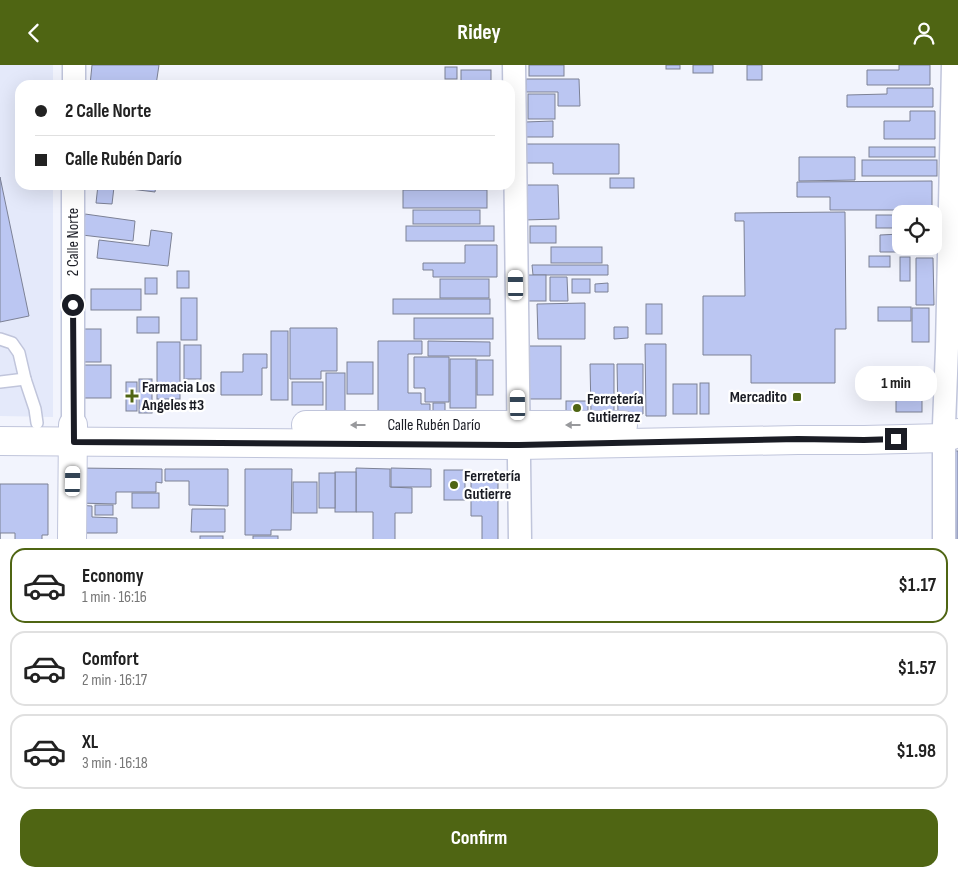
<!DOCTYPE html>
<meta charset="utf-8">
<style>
:root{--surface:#fff;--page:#f6f6f6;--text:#222;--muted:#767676;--line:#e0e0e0;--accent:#4f6513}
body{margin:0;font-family:"Sofia Sans Condensed",sans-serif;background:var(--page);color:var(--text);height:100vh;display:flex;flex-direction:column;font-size:19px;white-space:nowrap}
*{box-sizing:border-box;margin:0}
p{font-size:16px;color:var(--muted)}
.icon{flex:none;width:28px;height:28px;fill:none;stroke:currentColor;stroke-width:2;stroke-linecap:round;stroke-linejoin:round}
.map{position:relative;height:474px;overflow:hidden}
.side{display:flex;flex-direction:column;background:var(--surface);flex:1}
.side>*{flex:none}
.top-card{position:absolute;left:15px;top:15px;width:500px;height:110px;border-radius:15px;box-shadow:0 5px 20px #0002;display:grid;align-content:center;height:110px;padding:0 20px;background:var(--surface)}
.controls{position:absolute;left:892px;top:140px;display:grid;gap:10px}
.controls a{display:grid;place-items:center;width:50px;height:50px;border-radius:10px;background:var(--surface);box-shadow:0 5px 20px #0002;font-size:25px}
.end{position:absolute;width:22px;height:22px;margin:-11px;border:6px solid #1a1c24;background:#fff;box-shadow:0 0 0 2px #fff}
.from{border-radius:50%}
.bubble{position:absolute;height:35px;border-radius:15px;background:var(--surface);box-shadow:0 5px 20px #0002;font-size:16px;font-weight:700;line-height:35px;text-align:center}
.car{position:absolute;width:15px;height:30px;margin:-15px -8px;border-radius:6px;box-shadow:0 0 4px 1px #0007;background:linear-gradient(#fff 24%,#345 0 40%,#fff 0 76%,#345 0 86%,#fff 0)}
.top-card b{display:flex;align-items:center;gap:18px;height:48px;font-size:19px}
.top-card b+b{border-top:1px solid var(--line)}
.top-card i{width:12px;height:12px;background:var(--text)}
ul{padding:9px 0 0;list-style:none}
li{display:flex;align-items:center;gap:15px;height:75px;margin:0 10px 8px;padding:0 10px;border:2px solid var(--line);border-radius:15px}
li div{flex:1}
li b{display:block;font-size:19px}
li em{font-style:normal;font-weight:700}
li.on{border-color:var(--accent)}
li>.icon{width:45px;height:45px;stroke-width:1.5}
.button{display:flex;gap:10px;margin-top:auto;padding:10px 20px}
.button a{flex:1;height:58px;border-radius:15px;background:var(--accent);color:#fff;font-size:20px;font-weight:700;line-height:58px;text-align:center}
header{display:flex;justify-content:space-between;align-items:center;height:65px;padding:0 20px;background:var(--accent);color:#fff;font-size:22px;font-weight:700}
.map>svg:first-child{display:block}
.built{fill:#e4e9fa}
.building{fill:#bbc6f2;stroke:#7c8195}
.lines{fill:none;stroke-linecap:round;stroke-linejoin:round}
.lane-casing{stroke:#c0c5db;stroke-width:14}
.street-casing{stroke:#c0c5db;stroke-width:25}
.secondary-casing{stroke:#c0c5db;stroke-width:30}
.lane{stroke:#fff;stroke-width:11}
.street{stroke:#fff;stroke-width:22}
.secondary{stroke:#fff;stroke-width:28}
.oneway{fill:#98999c}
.route{stroke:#1a1c24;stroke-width:6}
.poi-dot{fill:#4f6513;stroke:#fff;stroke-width:2}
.labels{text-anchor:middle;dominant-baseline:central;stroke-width:4.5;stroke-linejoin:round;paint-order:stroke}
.street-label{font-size:16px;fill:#1a1c24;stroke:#fff}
.poi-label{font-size:16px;font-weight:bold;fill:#1a1c24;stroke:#fff;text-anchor:start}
</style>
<header><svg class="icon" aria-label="back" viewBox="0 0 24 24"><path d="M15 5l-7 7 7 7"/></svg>Ridey<svg class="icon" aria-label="person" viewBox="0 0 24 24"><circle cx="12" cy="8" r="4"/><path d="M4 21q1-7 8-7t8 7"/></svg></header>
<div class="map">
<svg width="958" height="475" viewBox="0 0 958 475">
<rect width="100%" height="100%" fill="#f2f4fd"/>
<polygon class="built" points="0,0 53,0 53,20 20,20 20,120 53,120 53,352 0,351"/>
<g class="building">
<polygon points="92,0 159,0 156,20 90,20"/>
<rect x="529" y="0" width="35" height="11"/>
<rect x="666" y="0" width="14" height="4"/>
<rect x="693" y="0" width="20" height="8"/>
<rect x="747" y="0" width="15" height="15"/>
<polygon points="899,0 930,0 930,20 867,20 867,5 899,5"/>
<rect x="445" y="2" width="12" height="12"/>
<rect x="461" y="5" width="30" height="15"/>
<polygon points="526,14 579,14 580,41 558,41 558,27 526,27"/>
<polygon points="887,23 933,23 933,42 847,42 847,30 887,29"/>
<rect x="528" y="29" width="27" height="25"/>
<polygon points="910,46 935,46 935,74 884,74 884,56 910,56"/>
<polygon points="553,56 553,72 525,72 525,57"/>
<polygon points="522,79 619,79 619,109 553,109 553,98 522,98"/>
<rect x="869" y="82" width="66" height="10"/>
<polygon points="799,92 855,92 855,115 799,116"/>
<rect x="862" y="95" width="75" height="16"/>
<polygon points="0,112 29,251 0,257"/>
<rect x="610" y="113" width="24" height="10"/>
<polygon points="932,116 932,145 830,145 830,132 797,132 797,117"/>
<polygon points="98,120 156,120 155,127 114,122 112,139 96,138"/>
<rect x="428" y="120" width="68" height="4"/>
<polygon points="524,120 558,120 559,154 524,155"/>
<rect x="403" y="125" width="84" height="18"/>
<rect x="413" y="145" width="67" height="14"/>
<polygon points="845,147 846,264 835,264 835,318 751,318 751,290 703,290 703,231 745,231 744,156 735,156 735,148"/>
<polygon points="85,149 135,156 133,176 82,170"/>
<rect x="876" y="150" width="25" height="13"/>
<rect x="406" y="161" width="88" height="15"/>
<rect x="530" y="161" width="26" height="17"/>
<polygon points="151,165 172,168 168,201 97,193 99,175 149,181"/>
<polygon points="901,169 901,181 924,181 924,187 880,187 880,170"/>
<polygon points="465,180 497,180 497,212 433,212 433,205 423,205 423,198 465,198"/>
<rect x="551" y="182" width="51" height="16"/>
<rect x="869" y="191" width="21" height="11"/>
<rect x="900" y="192" width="10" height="24"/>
<polygon points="916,193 933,193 934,240 916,240"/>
<polygon points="532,200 608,200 608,210 533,210"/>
<rect x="177" y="206" width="12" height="17"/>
<rect x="525" y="210" width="21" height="26"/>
<polygon points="550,212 567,212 568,236 550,236"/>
<rect x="145" y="213" width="12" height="16"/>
<rect x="440" y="214" width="49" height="19"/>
<rect x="572" y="214" width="18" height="14"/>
<polygon points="608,218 608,227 595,227 595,219"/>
<rect x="91" y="224" width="50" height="21"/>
<rect x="181" y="233" width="16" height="42"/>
<rect x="393" y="234" width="97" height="15"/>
<polygon points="585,238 585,274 538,274 537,239"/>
<rect x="646" y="239" width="16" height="30"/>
<rect x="878" y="242" width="33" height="14"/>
<rect x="912" y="243" width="17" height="34"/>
<rect x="137" y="252" width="22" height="16"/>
<rect x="414" y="253" width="79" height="21"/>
<polygon points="614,262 628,262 628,273 614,274"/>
<polygon points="290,263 337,263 337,306 321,306 321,314 290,314"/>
<rect x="82" y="264" width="19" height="33"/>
<rect x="271" y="266" width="17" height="69"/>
<polygon points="378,276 422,276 422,289 408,289 408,328 421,328 421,339 430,339 430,352 378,352"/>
<polygon points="428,276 490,277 490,291 428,291"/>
<rect x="157" y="277" width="23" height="57"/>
<polygon points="645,279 666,279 666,351 646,351"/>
<rect x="184" y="280" width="17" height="34"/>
<rect x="528" y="281" width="33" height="53"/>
<polygon points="243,289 267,289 267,303 262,303 262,330 221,330 221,307 243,307"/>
<polygon points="414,292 449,292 449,337 425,337 425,323 414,323"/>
<rect x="450" y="294" width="26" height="49"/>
<rect x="477" y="295" width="16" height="35"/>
<rect x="347" y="297" width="26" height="32"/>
<polygon points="590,299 614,299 614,347 591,347"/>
<polygon points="617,299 643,299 643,349 618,350"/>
<rect x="81" y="300" width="30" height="33"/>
<rect x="326" y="308" width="19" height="40"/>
<rect x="139" y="314" width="13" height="34"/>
<rect x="126" y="317" width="11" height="29"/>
<rect x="292" y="317" width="31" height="23"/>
<rect x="700" y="318" width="9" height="31"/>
<rect x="673" y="319" width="24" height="30"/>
<rect x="896" y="324" width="26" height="23"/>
<rect x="566" y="336" width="22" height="14"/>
<rect x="433" y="338" width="12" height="19"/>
<polygon points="955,386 958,386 958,475 956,475"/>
<polygon points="78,403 162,404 162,418 156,417 156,427 116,427 116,439 78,438"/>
<polygon points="356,403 390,404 390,422 412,423 412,448 395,448 395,475 373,475 373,447 356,447"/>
<polygon points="391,403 431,404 431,422 391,422"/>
<polygon points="165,404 228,404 228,441 189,440 189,416 165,416"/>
<polygon points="245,404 292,404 291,465 271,465 271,470 245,470"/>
<rect x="444" y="405" width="21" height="30"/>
<rect x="335" y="407" width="21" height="40"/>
<rect x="319" y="408" width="16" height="35"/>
<polygon points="471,408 498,408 498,475 482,475 482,451 471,451"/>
<rect x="293" y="417" width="24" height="31"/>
<polygon points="0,419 48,419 48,470 42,470 42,475 15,475 15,468 0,468 0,475"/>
<rect x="132" y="428" width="27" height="15"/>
<polygon points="75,440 92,441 92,452 117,453 117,468 75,468"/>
<rect x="95" y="440" width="18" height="10"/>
<polygon points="192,444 225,444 225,467 191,467"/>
<rect x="200" y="471" width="23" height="4"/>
<rect x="253" y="471" width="25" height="4"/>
</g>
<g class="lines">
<g class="lane-casing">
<g id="lane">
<polyline points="0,274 12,278 19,288 25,314 35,344 37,358"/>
<polyline points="0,317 25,314"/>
</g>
</g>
<g class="street-casing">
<g id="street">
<polyline points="514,0 520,475"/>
<polyline points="74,20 74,0"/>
<polyline points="73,360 73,120"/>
<polyline points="944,475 944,360 947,283 953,0"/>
</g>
</g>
<g class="secondary-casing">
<g id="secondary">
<polyline points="306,360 623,360"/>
<polyline points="0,376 519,380 798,375 864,375 944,373 958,368"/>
<polyline points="72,475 73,360"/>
</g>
</g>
<use href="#lane" class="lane"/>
<use href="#street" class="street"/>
<use href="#secondary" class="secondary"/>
</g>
<defs><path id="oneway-solid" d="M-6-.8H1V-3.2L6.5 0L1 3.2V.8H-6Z" transform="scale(1.25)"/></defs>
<g class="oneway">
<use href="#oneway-solid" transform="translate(358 360) rotate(180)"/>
<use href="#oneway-solid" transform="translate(573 360) rotate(-180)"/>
</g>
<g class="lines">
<polyline class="route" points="73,240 74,377 519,380 798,374 864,375 896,374"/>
</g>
<g class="poi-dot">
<path d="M129.5 323.5h5v5h5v5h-5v5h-5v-5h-5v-5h5z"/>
<rect x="792" y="327" width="10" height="10" rx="2.5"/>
<circle cx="577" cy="343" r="5"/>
<circle cx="454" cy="420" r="5"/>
</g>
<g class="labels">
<g class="street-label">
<text transform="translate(73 177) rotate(-90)">2 Calle Norte</text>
<text x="434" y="360">Calle Rubén Darío</text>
</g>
<g class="poi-label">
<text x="142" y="322">Farmacia Los<tspan x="142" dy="18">Angeles #3</tspan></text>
<text x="787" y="332" text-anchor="end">Mercadito</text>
<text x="587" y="334">Ferretería<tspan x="587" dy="18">Gutierrez</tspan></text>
<text x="464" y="411">Ferretería<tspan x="464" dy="18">Gutierre</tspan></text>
</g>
</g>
</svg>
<div class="controls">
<a><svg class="icon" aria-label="locate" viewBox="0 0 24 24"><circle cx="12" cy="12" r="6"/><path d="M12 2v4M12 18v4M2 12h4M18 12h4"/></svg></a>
</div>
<i class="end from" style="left:73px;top:240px"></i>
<i class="end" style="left:896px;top:374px"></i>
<div class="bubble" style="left:855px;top:301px;width:82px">1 min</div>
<i class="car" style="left:516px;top:220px;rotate:359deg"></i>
<i class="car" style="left:518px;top:340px;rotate:359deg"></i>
<i class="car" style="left:73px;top:416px;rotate:1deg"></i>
<div class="top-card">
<b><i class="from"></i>2 Calle Norte</b>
<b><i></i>Calle Rubén Darío</b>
</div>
</div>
<section class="side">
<ul>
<li class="on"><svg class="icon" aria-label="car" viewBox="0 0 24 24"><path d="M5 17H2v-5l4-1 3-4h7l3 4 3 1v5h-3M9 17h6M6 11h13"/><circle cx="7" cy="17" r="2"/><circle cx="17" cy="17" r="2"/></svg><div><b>Economy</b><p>1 min · 16:16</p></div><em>$1.17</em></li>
<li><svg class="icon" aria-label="car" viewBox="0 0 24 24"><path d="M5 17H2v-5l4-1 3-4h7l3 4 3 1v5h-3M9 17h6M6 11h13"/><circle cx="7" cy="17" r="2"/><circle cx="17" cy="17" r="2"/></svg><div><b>Comfort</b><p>2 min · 16:17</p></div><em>$1.57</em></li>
<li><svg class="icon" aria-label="car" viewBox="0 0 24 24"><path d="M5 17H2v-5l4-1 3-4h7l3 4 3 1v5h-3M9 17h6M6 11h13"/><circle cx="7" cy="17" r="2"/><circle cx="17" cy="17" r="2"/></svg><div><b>XL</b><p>3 min · 16:18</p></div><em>$1.98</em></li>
</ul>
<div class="button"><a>Confirm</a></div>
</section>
